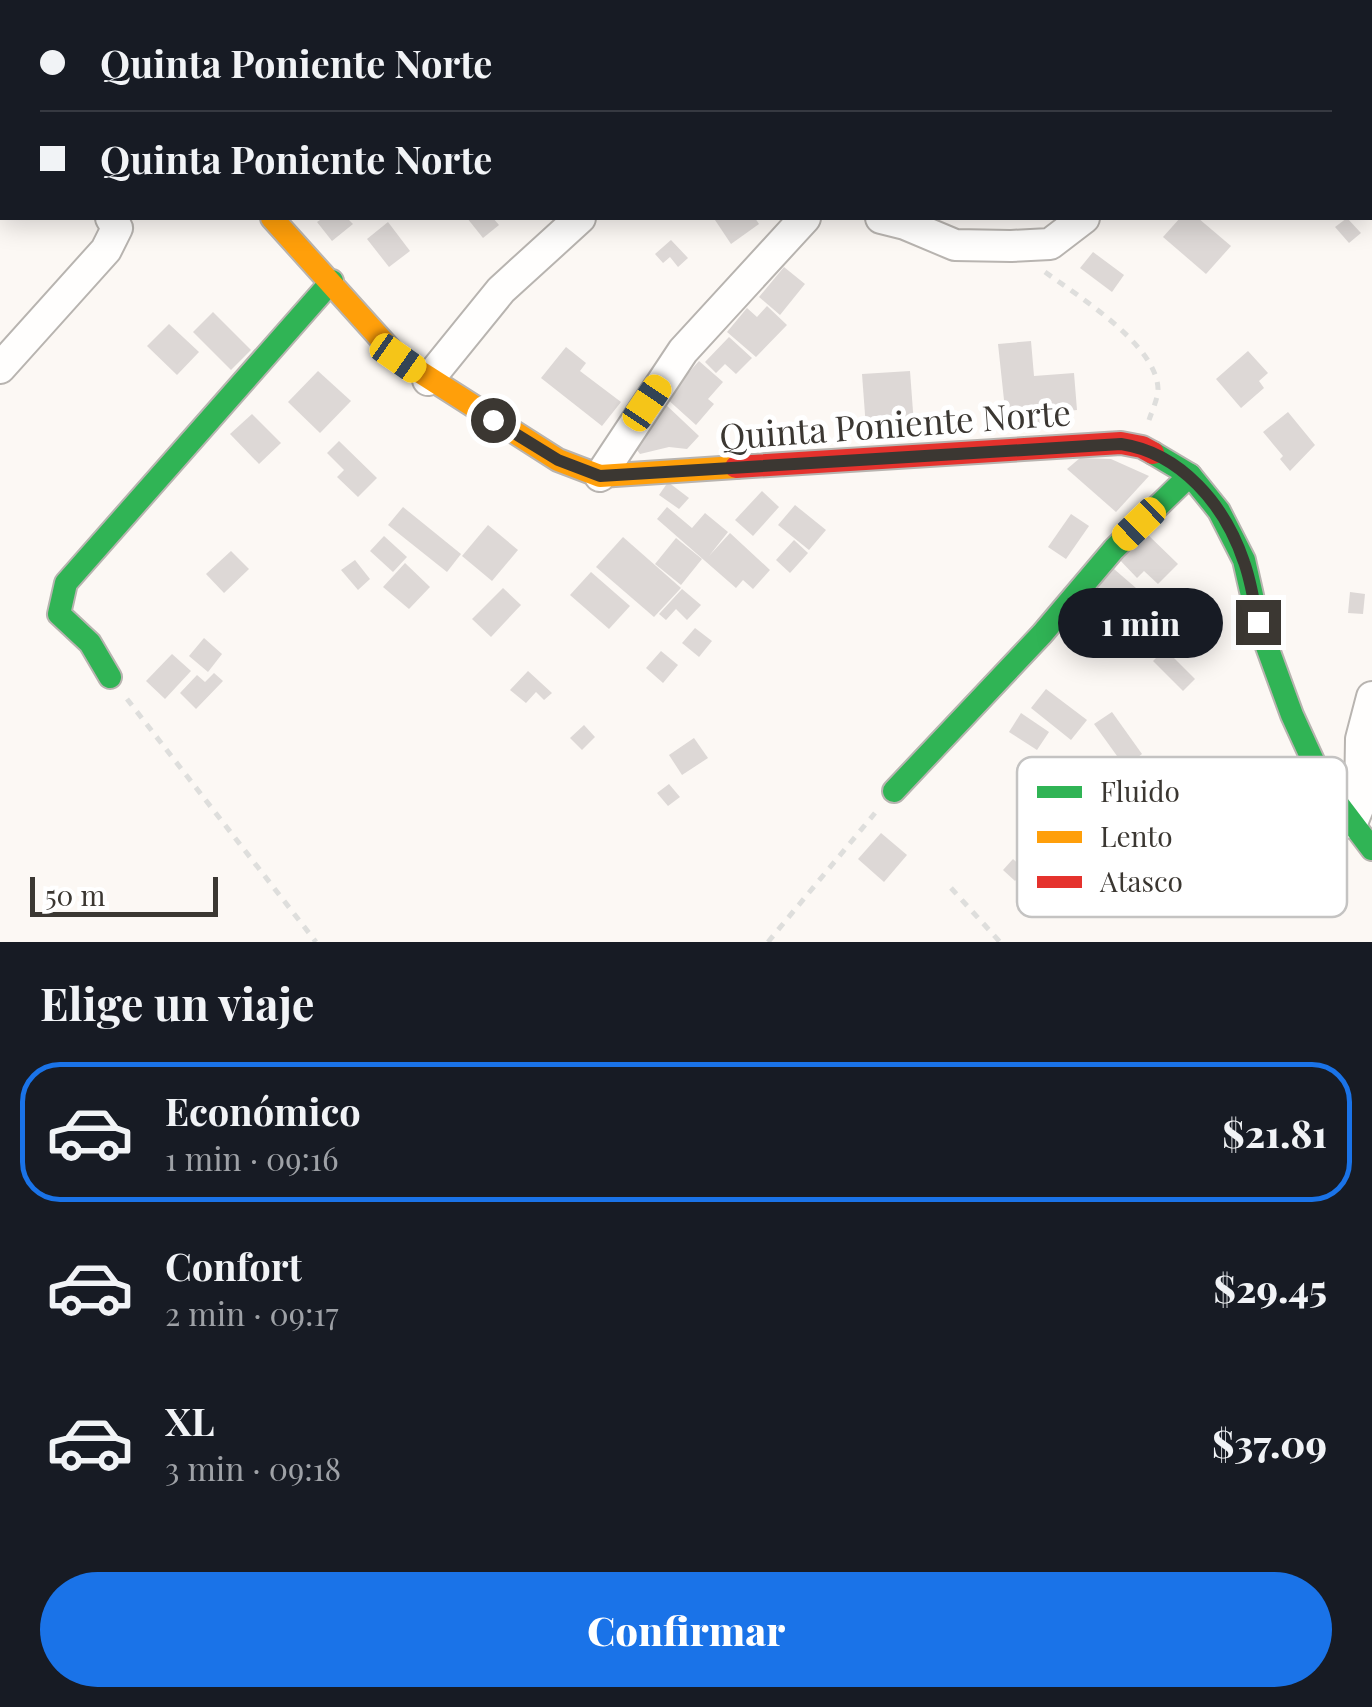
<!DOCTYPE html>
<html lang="es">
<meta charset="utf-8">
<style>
:root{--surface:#171b24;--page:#242831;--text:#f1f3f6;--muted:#9ea1a6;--line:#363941;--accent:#1a73e8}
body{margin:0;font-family:"Playfair Display",serif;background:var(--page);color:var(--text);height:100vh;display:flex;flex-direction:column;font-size:38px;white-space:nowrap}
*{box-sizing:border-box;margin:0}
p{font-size:32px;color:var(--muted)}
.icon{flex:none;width:55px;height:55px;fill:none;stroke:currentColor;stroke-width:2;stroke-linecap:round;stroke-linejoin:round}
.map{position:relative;height:942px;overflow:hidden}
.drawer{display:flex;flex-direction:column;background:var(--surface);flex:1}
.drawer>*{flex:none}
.hud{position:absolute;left:0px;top:0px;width:1372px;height:220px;box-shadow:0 5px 25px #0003;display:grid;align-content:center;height:220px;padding:0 40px;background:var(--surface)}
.scale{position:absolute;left:30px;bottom:25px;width:188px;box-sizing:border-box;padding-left:10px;border:5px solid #3b3732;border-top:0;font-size:28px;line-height:35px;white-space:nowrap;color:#3b3732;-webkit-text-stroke:8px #fff;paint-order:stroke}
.end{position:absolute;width:45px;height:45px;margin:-22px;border:12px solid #3b3732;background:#fff;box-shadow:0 0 0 5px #fff}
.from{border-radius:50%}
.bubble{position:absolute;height:70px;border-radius:35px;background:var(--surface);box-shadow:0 5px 25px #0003;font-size:32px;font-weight:800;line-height:70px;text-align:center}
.car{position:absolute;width:30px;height:60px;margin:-30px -15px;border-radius:12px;box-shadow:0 0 8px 2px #0007;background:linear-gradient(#f5c518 24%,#345 0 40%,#f5c518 0 76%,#345 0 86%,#f5c518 0)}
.hud b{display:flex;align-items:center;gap:35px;height:95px;font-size:38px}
.hud b+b{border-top:2px solid var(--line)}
.hud i{width:25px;height:25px;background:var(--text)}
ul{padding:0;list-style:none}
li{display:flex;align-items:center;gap:30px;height:140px;margin:0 20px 15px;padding:0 20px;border:5px solid transparent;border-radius:40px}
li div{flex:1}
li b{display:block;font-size:38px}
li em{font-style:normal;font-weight:800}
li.selected{border-color:var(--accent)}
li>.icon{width:90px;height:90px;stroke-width:1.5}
h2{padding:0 40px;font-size:45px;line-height:120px}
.cta{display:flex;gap:20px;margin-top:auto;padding:20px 40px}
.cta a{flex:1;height:115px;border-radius:60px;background:var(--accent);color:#fff;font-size:40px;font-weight:800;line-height:115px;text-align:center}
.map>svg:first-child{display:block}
.building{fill:#ddd8d6}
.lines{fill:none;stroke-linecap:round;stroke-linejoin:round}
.street-casing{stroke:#b8b4b0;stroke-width:34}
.fast-casing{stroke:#b8b4b0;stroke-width:26}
.slow-casing{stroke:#b8b4b0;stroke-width:26}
.jam-casing{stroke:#b8b4b0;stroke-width:26}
.path{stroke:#dededc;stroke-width:5;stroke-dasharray:8 8;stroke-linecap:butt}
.street{stroke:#fffefd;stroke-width:30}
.fast{stroke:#30b455;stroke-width:22}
.slow{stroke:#ff9f0a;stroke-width:22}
.jam{stroke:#e5322d;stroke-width:22}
.route{stroke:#3b3732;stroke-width:12}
.labels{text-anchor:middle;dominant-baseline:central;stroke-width:10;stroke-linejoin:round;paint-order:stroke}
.street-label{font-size:35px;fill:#3b3732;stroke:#fff}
.key{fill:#fff;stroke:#c4c3c2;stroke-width:2.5}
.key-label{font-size:28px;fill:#3b3732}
</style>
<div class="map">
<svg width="1372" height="942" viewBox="0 0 1372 942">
<rect width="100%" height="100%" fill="#fcf8f4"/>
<g class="building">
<polygon points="323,218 347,218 353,224 332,241 317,222"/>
<polygon points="467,218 493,218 499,225 483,238"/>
<polygon points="719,218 755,218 759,224 731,244 715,220"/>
<polygon points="1180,218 1198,218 1231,246 1206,274 1163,237"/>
<polygon points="1347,218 1361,233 1349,243 1335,227"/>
<polygon points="388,222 410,251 389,267 367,239"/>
<polygon points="671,240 688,258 678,267 670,257 663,263 655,254"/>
<polygon points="1093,252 1124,275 1112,292 1080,268"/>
<polygon points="784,267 805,284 780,315 759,297"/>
<polygon points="767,306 787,325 756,357 727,332 747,308 757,317"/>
<polygon points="213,312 251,350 231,370 193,332"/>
<polygon points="169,324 199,352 177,375 147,346"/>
<polygon points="729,337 752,358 736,374 725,364 716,373 705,362"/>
<polygon points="1031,341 1034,376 1074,373 1077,410 1039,414 1040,425 1007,428 998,344"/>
<polygon points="566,347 586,363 580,371 621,402 602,426 541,378"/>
<polygon points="1248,351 1268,373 1259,381 1264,388 1241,408 1216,379"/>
<polygon points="699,361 723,382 708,399 714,404 696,425 666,398"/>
<polygon points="318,371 351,401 320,433 288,402"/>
<polygon points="910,371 914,425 866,428 862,374"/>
<polygon points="664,403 699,436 687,449 669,447 640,454 630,441"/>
<polygon points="1288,412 1315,445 1290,471 1280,459 1283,456 1263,432"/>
<polygon points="252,414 281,443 259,464 230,434"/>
<polygon points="339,441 377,478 358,497 337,477 344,470 327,453"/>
<polygon points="1080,458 1111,459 1149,476 1116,512 1067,469"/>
<polygon points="668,482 689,498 679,509 659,495"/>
<polygon points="762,491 779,507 753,536 735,520"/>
<polygon points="795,505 826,530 809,550 778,525"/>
<polygon points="403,507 461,554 447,572 388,525"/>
<polygon points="667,507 692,528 705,513 728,532 709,556 730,533 770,570 753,589 743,580 736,588 657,519"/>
<polygon points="1071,514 1089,526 1066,559 1048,547"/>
<polygon points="488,525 518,550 492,581 462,556"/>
<polygon points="1144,531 1178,564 1158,584 1144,571 1137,578 1117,557"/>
<polygon points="384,536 407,557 393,572 370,551"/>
<polygon points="623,537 681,588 654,617 596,567"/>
<polygon points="676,538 702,559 681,585 655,564"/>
<polygon points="794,540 808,553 790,573 776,560"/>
<polygon points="231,551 249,569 224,593 206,574"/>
<polygon points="355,560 370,579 358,590 341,570"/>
<polygon points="405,563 430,587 409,609 383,587"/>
<polygon points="1114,569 1151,601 1134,620 1140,625 1114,654 1087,630 1111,602 1097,589"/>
<polygon points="591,572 630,606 609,629 570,595"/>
<polygon points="503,588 521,605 491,637 472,619"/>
<polygon points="682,589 701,605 687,620 676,609 666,620 659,614"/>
<polygon points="1350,592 1365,594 1363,614 1348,613"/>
<polygon points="695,628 712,641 699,657 682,643"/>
<polygon points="204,638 222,654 208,672 189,656"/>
<polygon points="1165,649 1195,679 1183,691 1153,661"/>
<polygon points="661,651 678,665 663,683 646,668"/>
<polygon points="172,654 191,671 165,699 146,681"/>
<polygon points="528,671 552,693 544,700 536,692 526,703 510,690"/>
<polygon points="214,673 223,681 196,709 180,693 197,675 205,682"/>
<polygon points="1046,689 1087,720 1071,740 1031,708"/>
<polygon points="1112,712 1142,754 1125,767 1094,724"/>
<polygon points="1021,713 1049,732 1037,750 1009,732"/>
<polygon points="584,725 595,737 582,750 570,738"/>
<polygon points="694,738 708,758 682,775 669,755"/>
<polygon points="669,784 680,797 668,806 657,793"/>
<polygon points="881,833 907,855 884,882 858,859"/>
<polygon points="1013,859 1025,870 1015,881 1003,870"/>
</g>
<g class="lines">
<g class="street-casing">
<g id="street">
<polyline points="477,0 478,2"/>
<polyline points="0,81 2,85"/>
<polyline points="881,218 905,224 955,245 1011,246 1050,244 1084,218"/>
<polyline points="0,368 106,250 117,228 111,218"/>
<polyline points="428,380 501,290 580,218"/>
<polyline points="600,476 683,351 805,218"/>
<polyline points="1352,823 1360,803 1361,739 1372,697"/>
</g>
</g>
<g class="fast-casing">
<g id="fast">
<polyline points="1153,453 1190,475 1219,511 1244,560 1258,622 1292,715 1325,787 1372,849"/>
<polyline points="110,677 90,643 59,614 66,583 332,281"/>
<polyline points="894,791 1042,634 1114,549 1190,475"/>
</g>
</g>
<g class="slow-casing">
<polyline id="slow" points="272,218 398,358 558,460 600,476 736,467"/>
</g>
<g class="jam-casing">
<g id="jam">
<polyline points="123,0 124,2"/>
<polyline points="736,467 1121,443 1142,447 1153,453"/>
</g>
</g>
<g class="path">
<path d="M1045,272C1078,296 1157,345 1158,389C1158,398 1152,411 1149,420"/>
<polyline points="127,699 316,942"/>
<polyline points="951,888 1000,942"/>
<polyline points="768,942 875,813"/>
</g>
<use href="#street" class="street"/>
<use href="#fast" class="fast"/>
<use href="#slow" class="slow"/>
<use href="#jam" class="jam"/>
</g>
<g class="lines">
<path class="route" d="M493,420L558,460L600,476L1121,444C1181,453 1225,505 1244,562C1251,581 1254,603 1258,622"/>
</g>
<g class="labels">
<g class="street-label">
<text transform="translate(895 423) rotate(-4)">Quinta Poniente Norte</text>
</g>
</g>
<rect x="1017" y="757" width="330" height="160" rx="15" class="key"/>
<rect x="1037" y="786" width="45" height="12" fill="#30b455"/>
<rect x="1037" y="831" width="45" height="12" fill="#ff9f0a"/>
<rect x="1037" y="876" width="45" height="12" fill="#e5322d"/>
<g class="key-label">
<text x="1100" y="802">Fluido</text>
<text x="1100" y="847">Lento</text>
<text x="1100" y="892">Atasco</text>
</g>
</svg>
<div class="scale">50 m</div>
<i class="end from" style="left:493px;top:420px"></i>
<i class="end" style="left:1258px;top:622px"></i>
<div class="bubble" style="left:1058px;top:588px;width:165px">1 min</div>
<i class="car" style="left:398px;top:358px;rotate:125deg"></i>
<i class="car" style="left:647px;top:403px;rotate:34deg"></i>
<i class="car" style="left:1139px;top:524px;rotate:226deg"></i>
<div class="hud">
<b><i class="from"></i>Quinta Poniente Norte</b>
<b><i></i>Quinta Poniente Norte</b>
</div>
</div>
<section class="drawer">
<h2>Elige un viaje</h2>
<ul>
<li class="selected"><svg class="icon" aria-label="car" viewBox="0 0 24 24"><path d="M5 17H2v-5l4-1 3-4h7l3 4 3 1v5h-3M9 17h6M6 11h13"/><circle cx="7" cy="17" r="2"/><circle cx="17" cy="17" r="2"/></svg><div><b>Económico</b><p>1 min · 09:16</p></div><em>$21.81</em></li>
<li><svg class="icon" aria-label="car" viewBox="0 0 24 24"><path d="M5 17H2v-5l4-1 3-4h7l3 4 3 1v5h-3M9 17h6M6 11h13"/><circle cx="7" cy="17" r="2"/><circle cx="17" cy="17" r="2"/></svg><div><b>Confort</b><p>2 min · 09:17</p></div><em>$29.45</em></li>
<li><svg class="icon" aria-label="car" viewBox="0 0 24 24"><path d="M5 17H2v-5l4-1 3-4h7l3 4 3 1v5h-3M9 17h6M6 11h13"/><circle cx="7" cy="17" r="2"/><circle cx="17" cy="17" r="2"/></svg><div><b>XL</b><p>3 min · 09:18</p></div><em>$37.09</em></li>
</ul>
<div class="cta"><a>Confirmar</a></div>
</section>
